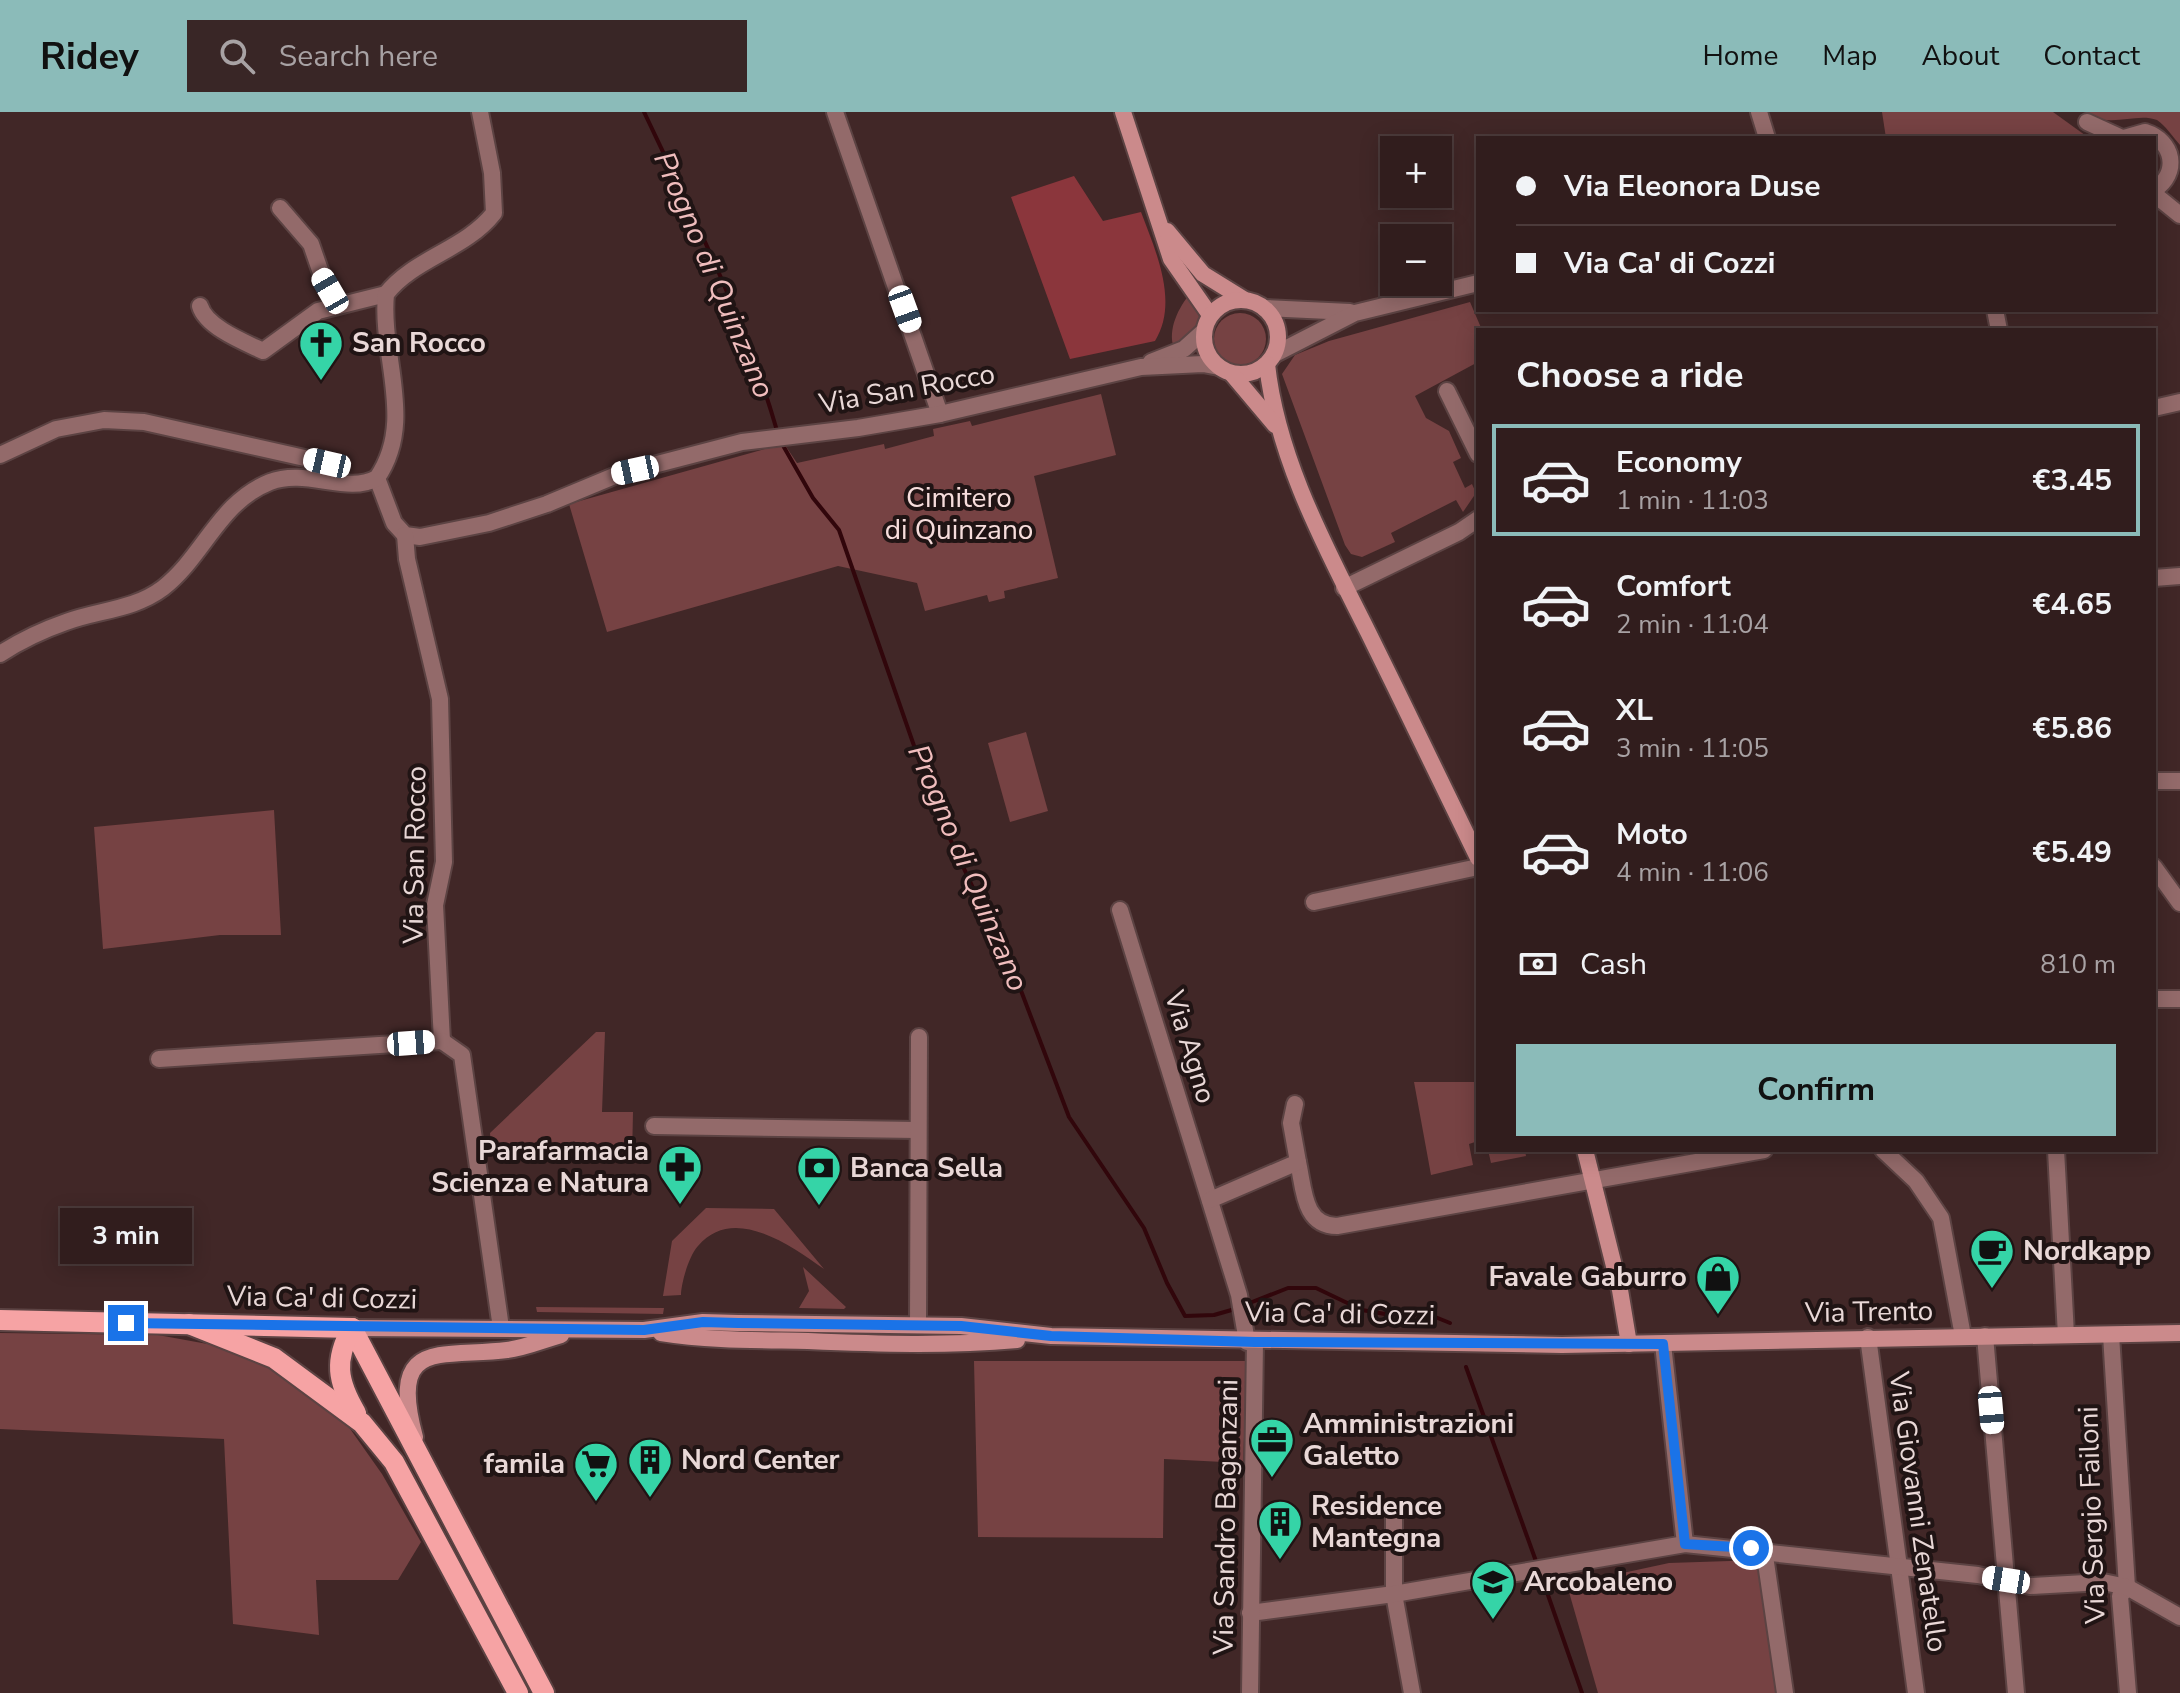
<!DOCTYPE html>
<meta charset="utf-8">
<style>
:root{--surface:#311d1d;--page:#392626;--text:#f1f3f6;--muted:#a8a2a4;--line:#4c3b3b;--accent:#8bbbb9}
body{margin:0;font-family:"Nunito Sans",sans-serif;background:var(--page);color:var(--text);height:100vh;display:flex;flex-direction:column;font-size:30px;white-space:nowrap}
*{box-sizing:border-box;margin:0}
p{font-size:26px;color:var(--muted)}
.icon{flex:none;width:44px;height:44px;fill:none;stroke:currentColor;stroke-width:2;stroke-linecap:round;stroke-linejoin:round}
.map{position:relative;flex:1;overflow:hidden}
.drawer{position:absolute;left:1476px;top:216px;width:680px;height:824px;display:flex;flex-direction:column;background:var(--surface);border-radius:0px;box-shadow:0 4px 20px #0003,0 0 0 2px var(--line)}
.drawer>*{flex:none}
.hud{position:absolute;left:1476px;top:24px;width:680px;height:176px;border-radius:0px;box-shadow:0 4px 20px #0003,0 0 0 2px var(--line);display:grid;align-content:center;height:176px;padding:0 40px;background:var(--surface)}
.fabs{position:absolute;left:1380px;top:24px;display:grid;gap:16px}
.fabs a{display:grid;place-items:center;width:72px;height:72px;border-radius:0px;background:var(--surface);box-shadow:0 4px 20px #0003,0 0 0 2px var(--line);font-size:40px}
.end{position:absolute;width:36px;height:36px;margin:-18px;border:10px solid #1a73e8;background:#fff;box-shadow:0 0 0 4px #fff}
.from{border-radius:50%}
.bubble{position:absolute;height:56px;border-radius:0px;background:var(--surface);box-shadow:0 4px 20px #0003,0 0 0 2px var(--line);font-size:26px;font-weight:700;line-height:56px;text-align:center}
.car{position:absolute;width:24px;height:48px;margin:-24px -12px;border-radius:10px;box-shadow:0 0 6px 2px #0007;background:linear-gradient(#fff 24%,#345 0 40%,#fff 0 76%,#345 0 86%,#fff 0)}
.hud b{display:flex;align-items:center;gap:28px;height:76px;font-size:30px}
.hud b+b{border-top:2px solid var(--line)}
.hud i{width:20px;height:20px;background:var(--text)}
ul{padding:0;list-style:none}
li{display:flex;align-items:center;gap:24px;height:112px;margin:0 16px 12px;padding:0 24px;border:4px solid transparent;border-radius:0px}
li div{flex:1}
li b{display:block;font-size:30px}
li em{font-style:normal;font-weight:700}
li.selected{border-color:var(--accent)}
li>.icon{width:72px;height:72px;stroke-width:1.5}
h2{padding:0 40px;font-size:36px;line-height:96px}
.pay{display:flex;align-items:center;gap:20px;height:88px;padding:0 40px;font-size:30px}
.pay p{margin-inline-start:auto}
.cta{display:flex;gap:16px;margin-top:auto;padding:16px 40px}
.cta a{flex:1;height:92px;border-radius:0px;background:var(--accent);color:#111;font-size:32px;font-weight:700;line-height:92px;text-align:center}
header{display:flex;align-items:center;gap:48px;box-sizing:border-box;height:112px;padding:0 40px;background:var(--accent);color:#111}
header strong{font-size:38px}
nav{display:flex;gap:44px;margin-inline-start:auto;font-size:28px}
.search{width:560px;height:72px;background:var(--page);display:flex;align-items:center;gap:20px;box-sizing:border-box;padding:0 28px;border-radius:0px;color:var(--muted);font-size:30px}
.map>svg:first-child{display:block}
.green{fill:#764243}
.forest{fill:#8b363c}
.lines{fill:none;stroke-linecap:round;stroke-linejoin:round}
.stream{stroke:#31060b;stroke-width:4}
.street-casing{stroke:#5c4343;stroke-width:20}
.secondary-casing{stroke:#5c4343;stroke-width:20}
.primary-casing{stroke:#5c4343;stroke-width:24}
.street{stroke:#936a6a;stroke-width:16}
.secondary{stroke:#cb8a8b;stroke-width:16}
.primary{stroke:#f6a3a4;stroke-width:20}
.route{stroke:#1a73e8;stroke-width:10}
.labels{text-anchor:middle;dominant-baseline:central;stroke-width:8;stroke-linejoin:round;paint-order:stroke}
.poi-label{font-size:28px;font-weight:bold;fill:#e9d8d7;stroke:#201414;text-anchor:start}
.street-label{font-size:28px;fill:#e9d8d7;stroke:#201414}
.park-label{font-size:28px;fill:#f7dddc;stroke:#201414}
.water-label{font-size:30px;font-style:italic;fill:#f0bdbd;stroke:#201414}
</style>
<header>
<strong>Ridey</strong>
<div class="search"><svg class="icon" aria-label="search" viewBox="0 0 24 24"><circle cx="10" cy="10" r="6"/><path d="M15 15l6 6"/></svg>Search here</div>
<nav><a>Home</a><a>Map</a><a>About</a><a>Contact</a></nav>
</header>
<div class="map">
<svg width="2180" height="1581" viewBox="0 0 2180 1581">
<rect width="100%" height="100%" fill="#412727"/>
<g class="green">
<polygon points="1882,0 2053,0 2089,26 1886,26"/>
<path d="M2086,0H2180V33C2173,25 2165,13 2157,8C2134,0 2109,18 2086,0Z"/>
<path d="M1191,181C1207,213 1199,215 1174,236C1167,218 1179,194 1191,181Z"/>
<polygon points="1470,190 1482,218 1478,218 1478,250 1415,284 1426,306 1449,319 1461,346 1453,350 1465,376 1472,372 1476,381 1463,400 1456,388 1391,421 1395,430 1362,445 1351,442 1345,433 1282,262 1295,243 1329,229"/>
<circle cx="1240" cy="227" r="26"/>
<polygon points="1101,282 1116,343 1034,364 1058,466 1004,479 1005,486 989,490 987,483 925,499 917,471 838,454 607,520 569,392 768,336 785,333 797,351 884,332 885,337 934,324 933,317 970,309 972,314"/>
<polygon points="1026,620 1048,699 1010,710 988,631"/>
<polygon points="274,698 281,823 220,823 103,837 94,715"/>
<polygon points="596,920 605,920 602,1000 633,1000 632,1046 492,1044 490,1021"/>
<polygon points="1414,970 1478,970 1478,1029 1469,1032 1473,1053 1431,1063"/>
<polygon points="1488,1038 1525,1038 1526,1044 1491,1051"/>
<path d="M706,1096L774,1097L824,1157C790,1133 733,1092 698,1134C688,1145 681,1173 681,1183L663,1184L672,1129Z"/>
<polygon points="803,1155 846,1195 844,1197 799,1196 809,1179"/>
<polygon points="536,1195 664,1196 663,1202 537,1200"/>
<polygon points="0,1221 158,1223 246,1239 341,1304 382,1362 421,1430 398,1468 316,1468 319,1523 233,1512 224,1327 0,1317"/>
<polygon points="974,1249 1247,1249 1243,1351 1164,1347 1163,1426 978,1425"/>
<polygon points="1760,1448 1780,1581 1598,1581 1567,1473 1669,1451"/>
</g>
<path class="forest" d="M1074,64L1103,109L1141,100C1156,140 1179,190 1155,229L1070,247L1011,85Z"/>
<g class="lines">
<g class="stream">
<path d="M644,0C694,105 746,210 778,322"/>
<polyline points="781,330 813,386 839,418 936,697 1020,876 1069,1005 1144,1116 1167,1171 1185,1204 1214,1203 1235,1197"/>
<polyline points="1247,1192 1288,1176 1316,1176 1362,1198 1385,1202 1418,1198 1450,1211"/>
<polyline points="1466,1255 1537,1452"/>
<polyline points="1540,1460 1582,1581"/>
</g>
<g class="street-casing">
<g id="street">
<polyline points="835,0 940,302"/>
<polyline points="1759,0 1767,26"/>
<polyline points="2087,10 2122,26"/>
<path d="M2124,26L2145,20C2174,29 2180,61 2154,78"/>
<polyline points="2154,82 2180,103"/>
<polyline points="280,96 311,132 322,164 338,193"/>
<path d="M200,194C206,215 244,230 263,239L318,199L386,182"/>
<polyline points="1264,196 1350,200"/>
<polyline points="1995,198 1999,218"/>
<polyline points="1275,242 1355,201 1478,171"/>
<polyline points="1151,250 1184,237 1204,219"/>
<polyline points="1447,279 1478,342"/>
<polyline points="2154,296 2180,290"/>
<polyline points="0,343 56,317 104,308 144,310 327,351 337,368"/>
<polyline points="377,366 394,411 405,423 420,425 489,411 547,392 619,362 742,330 858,316 940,302 1141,255 1203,252 1219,255"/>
<polyline points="405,423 407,447 440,587 444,750 435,793 442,929"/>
<polyline points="2154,466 2180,464"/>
<polyline points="1344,476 1459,420 1478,407"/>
<path d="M0,542C20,529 43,518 66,510C98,498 134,498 163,476C204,444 219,390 270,370C307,356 347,383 377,366C416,309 380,245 386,182C414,146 465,138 494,101L492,61L480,0"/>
<polyline points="2154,669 2180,669"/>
<polyline points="2154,755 2180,791"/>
<polyline points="1314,790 1478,755"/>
<polyline points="1120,798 1239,1183 1247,1230"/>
<polyline points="2154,887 2180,887"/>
<polyline points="442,929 462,943 501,1216"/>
<polyline points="159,947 442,929"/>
<polyline points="654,1014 917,1018"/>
<polyline points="1883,1038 1916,1069 1941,1106 1963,1224"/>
<polyline points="2056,1038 2066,1223"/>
<path d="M1298,1050C1304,1076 1303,1114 1337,1114L1764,1038"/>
<polyline points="1210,1088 1298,1050 1291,1011 1295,992"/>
<polyline points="918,1213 919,925"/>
<polyline points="2111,1223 2127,1475 2120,1484 2128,1581"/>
<polyline points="1985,1224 2016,1581"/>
<polyline points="1868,1225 1916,1581"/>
<polyline points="1663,1232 1685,1432"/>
<polyline points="1394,1405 1394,1482 1412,1581"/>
<polyline points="1764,1437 1785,1581"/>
<polyline points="1250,1501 1394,1482 1685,1432 1978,1463 2030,1474 2103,1470 2127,1475 2180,1505"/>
<polyline points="1250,1581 1255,1230"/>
</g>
</g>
<g class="secondary-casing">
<g id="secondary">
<polyline points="1123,0 1171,147 1210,203"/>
<polyline points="1167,119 1203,162 1245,188"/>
<circle cx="1241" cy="225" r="37"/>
<path d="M1267,252C1277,346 1326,436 1368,520C1405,595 1441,670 1478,746"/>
<polyline points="1232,262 1275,313"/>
<polyline points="1585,1038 1620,1178 1629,1232"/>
<polyline points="352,1216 644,1218 703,1210 738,1211 961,1214 1051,1224 1562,1233 2180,1221"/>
<path d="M661,1221C710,1229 759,1228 808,1229C878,1232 947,1234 1017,1228"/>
<path d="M415,1325C388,1226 439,1246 507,1238C525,1236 543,1228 561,1223"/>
</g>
</g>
<g class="primary-casing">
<g id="primary">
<polyline points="0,1208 352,1216"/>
<polyline points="189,1212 274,1246 362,1311 394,1350 518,1581"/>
<polyline points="352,1216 544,1581"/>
<path d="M352,1216C334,1248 337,1269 356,1301"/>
</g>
</g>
<use href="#street" class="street"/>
<use href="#secondary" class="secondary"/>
<use href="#primary" class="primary"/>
</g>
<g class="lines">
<polyline class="route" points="126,1211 644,1218 703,1210 738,1211 961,1214 1051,1224 1255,1230 1663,1232 1685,1432 1751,1436"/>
</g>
<defs>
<g id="church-pin" transform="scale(2.3)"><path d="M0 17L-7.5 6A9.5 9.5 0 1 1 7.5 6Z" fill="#35d4a7" stroke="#201414"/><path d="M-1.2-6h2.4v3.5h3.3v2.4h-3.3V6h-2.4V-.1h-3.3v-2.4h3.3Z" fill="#111"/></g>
<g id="pharmacy-pin" transform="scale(2.3)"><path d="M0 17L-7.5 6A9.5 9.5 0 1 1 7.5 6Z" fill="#35d4a7" stroke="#201414"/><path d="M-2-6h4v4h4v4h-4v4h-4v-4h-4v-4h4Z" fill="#111"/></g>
<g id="bank-pin" transform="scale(2.3)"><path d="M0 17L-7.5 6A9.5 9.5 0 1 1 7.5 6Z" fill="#35d4a7" stroke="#201414"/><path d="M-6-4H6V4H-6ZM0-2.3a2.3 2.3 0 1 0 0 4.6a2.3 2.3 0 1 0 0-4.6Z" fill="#111"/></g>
<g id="cafe-pin" transform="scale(2.3)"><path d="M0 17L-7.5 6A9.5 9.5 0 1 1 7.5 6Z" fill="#35d4a7" stroke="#201414"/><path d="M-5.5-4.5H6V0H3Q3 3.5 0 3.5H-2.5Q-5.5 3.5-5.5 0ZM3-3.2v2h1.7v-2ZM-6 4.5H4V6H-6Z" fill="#111"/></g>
<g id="shop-pin" transform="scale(2.3)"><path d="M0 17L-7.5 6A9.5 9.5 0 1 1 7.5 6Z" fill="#35d4a7" stroke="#201414"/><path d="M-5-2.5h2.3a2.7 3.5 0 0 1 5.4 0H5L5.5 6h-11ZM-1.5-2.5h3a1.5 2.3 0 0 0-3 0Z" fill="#111"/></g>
<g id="office-pin" transform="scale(2.3)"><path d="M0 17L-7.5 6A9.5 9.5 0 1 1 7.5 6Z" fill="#35d4a7" stroke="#201414"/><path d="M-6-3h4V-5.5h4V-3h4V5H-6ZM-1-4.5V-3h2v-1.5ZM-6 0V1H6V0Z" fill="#111"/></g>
<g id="building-pin" transform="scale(2.3)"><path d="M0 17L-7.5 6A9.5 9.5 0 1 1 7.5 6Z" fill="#35d4a7" stroke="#201414"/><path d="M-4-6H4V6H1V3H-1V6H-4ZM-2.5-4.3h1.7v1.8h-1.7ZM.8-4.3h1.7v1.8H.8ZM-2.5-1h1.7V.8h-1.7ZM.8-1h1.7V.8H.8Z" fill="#111"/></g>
<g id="supermarket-pin" transform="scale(2.3)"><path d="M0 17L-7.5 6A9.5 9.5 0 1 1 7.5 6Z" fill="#35d4a7" stroke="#201414"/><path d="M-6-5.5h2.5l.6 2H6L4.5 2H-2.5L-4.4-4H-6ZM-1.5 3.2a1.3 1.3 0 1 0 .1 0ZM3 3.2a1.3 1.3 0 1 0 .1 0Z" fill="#111"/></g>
<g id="school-pin" transform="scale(2.3)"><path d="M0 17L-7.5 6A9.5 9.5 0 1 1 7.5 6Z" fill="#35d4a7" stroke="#201414"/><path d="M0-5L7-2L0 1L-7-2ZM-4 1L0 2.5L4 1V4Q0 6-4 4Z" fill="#111"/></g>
</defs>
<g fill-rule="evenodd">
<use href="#church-pin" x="321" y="231"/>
<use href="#pharmacy-pin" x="680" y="1055"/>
<use href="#bank-pin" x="819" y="1056"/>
<use href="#cafe-pin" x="1992" y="1139"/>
<use href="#shop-pin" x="1718" y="1165"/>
<use href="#office-pin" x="1272" y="1328"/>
<use href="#building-pin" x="650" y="1348"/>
<use href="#supermarket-pin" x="596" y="1352"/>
<use href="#building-pin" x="1280" y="1410"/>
<use href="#school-pin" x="1493" y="1470"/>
</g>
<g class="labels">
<g class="poi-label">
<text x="352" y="231">San Rocco</text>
<text x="649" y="1039" text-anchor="end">Parafarmacia<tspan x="649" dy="32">Scienza e Natura</tspan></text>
<text x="850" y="1056">Banca Sella</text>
<text x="2023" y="1139">Nordkapp</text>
<text x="1687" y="1165" text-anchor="end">Favale Gaburro</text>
<text x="1303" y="1312">Amministrazioni<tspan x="1303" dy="32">Galetto</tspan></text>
<text x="681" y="1348">Nord Center</text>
<text x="565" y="1352" text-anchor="end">famila</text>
<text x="1311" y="1394">Residence<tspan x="1311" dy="32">Mantegna</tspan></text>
<text x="1524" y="1470">Arcobaleno</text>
</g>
<g class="street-label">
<text transform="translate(907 277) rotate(-10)">Via San Rocco</text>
<text transform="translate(415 743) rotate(-89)">Via San Rocco</text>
<text transform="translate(1190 935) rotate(73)">Via Agno</text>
<text transform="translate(322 1186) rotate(1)">Via Ca' di Cozzi</text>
<text transform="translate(1869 1200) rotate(-1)">Via Trento</text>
<text transform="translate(1340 1202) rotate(1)">Via Ca' di Cozzi</text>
<text transform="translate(1918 1400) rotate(82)">Via Giovanni Zenatello</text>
<text transform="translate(2092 1403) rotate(-92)">Via Sergio Failoni</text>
<text transform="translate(1226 1405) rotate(-89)">Via Sandro Baganzani</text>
</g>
<g class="park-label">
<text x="959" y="386">Cimitero<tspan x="959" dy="32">di Quinzano</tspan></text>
</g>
<g class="water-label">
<text transform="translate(714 163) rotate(67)">Progno di Quinzano</text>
<text transform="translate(968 756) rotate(67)">Progno di Quinzano</text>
</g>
</g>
</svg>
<div class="fabs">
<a>+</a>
<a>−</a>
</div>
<i class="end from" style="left:1751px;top:1436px"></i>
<i class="end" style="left:126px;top:1211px"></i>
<div class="bubble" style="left:60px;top:1096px;width:132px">3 min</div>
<i class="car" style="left:330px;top:179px;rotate:330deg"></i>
<i class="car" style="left:905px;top:197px;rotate:160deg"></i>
<i class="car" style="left:327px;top:351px;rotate:283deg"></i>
<i class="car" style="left:635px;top:358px;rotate:258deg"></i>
<i class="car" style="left:411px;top:931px;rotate:86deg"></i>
<i class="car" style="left:1991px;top:1298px;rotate:175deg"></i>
<i class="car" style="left:2006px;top:1468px;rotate:279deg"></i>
<div class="hud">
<b><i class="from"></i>Via Eleonora Duse</b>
<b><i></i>Via Ca' di Cozzi</b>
</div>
<section class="drawer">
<h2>Choose a ride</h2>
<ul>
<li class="selected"><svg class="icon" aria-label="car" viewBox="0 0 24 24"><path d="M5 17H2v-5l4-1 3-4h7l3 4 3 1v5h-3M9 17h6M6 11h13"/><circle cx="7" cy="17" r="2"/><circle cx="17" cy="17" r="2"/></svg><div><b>Economy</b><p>1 min · 11:03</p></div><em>€3.45</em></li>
<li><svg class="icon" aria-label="car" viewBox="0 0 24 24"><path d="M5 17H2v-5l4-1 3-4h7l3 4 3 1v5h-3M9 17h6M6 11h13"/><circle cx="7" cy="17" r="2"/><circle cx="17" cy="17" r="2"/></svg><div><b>Comfort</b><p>2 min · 11:04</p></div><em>€4.65</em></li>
<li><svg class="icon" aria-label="car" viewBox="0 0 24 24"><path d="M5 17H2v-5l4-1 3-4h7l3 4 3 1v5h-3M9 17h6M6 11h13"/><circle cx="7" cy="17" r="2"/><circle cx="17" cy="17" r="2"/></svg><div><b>XL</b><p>3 min · 11:05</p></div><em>€5.86</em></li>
<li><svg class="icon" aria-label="car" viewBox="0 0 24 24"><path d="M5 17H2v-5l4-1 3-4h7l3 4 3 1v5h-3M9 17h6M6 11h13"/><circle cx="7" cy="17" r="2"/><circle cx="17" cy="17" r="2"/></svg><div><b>Moto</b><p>4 min · 11:06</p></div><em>€5.49</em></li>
</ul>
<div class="pay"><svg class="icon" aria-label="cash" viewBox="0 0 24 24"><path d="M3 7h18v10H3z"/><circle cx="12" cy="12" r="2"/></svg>Cash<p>810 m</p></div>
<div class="cta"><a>Confirm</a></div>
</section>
</div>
